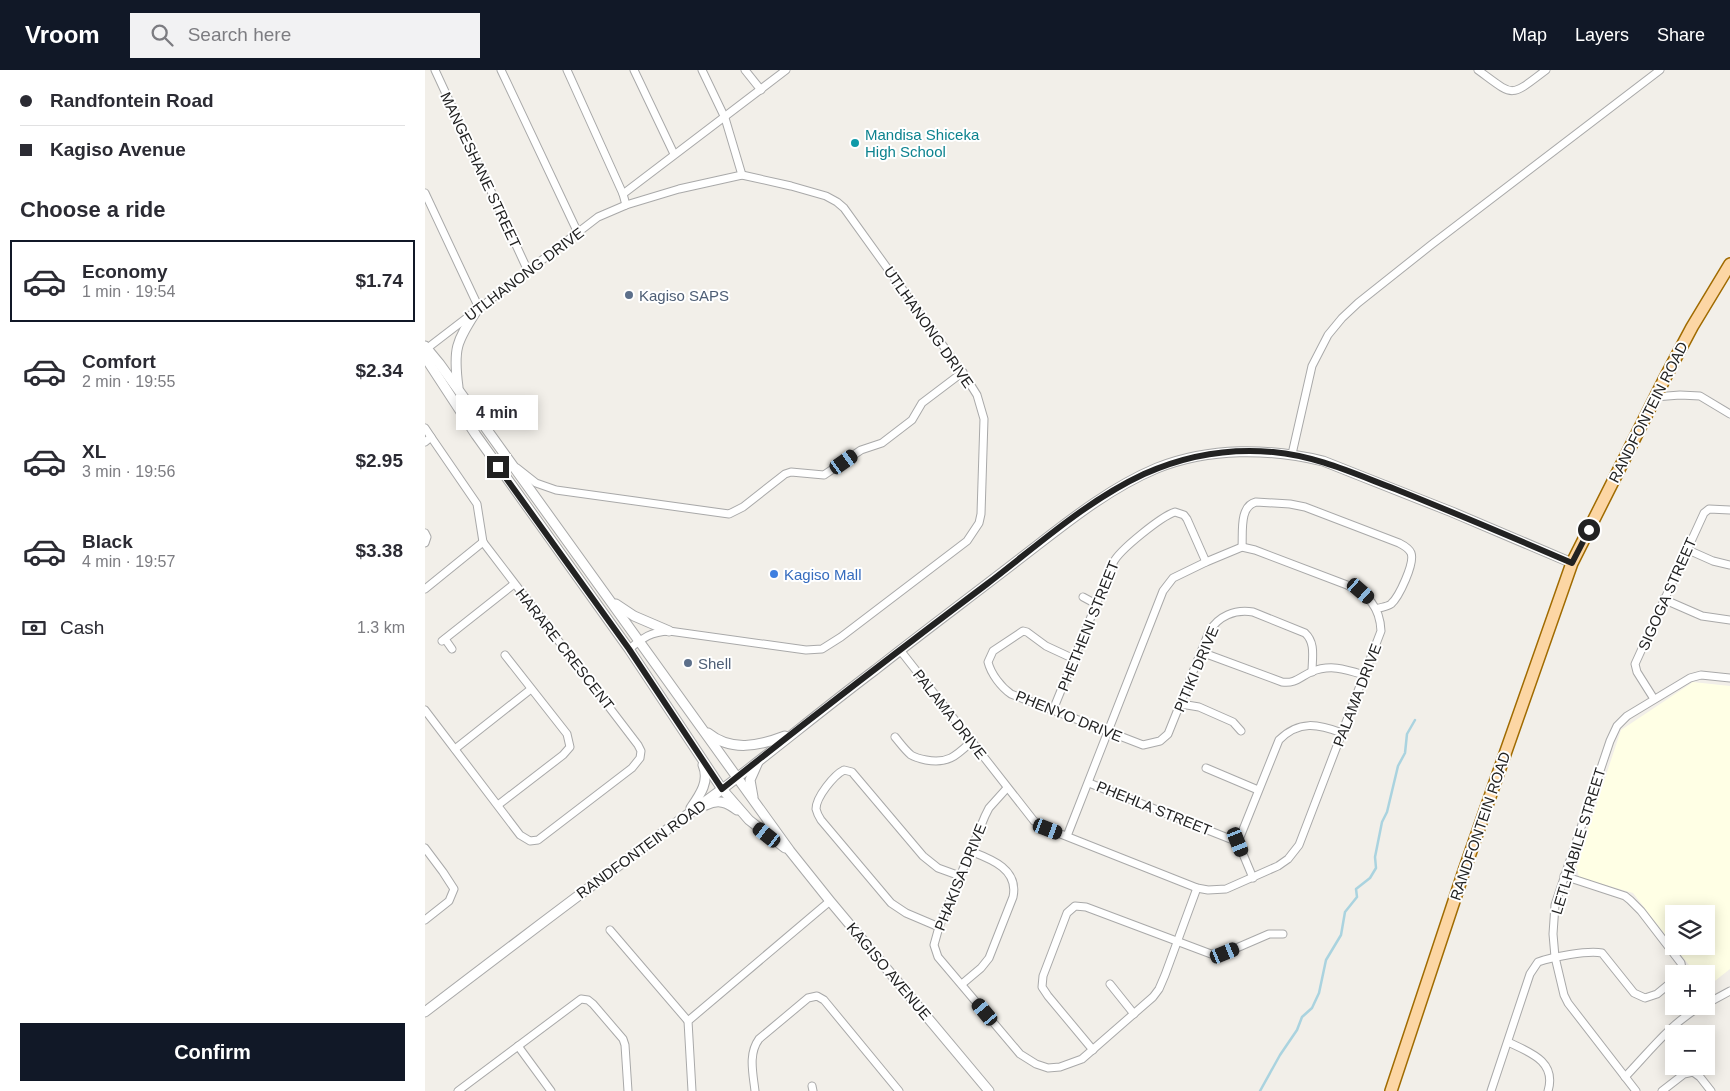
<!DOCTYPE html>
<meta charset="utf-8">
<style>
:root{--surface:#fff;--page:#f2f2f3;--text:#2b2b33;--muted:#7c7c81;--line:#e1e1e2;--accent:#111827}
body{margin:0;font-family:Helvetica,sans-serif;background:var(--page);color:var(--text);height:100vh;display:flex;flex-direction:column;font-size:19px;white-space:nowrap}
*{box-sizing:border-box;margin:0}
p{font-size:16px;color:var(--muted)}
.icon{flex:none;width:28px;height:28px;fill:none;stroke:currentColor;stroke-width:2;stroke-linecap:round;stroke-linejoin:round}
.map{position:relative;flex:1;overflow:hidden}
.side{display:flex;flex-direction:column;background:var(--surface);width:425px}
.side>*{flex:none}
.hud{display:grid;align-content:center;height:110px;padding:0 20px;background:var(--surface)}
.controls{position:absolute;left:1240px;top:835px;display:grid;gap:10px}
.controls a{display:grid;place-items:center;width:50px;height:50px;border-radius:0px;background:var(--surface);box-shadow:0 2px 12px #0003;font-size:25px}
.end{position:absolute;width:22px;height:22px;margin:-11px;border:6px solid #222;background:#fff;box-shadow:0 0 0 2px #fff}
.from{border-radius:50%}
.bubble{position:absolute;height:35px;border-radius:0px;background:var(--surface);box-shadow:0 2px 12px #0003;font-size:16px;font-weight:700;line-height:35px;text-align:center}
.car{position:absolute;width:15px;height:30px;margin:-15px -8px;border-radius:6px;box-shadow:0 0 4px 1px #0007;background:linear-gradient(#222 24%,#8ab4d8 0 40%,#222 0 76%,#8ab4d8 0 86%,#222 0)}
.hud b{display:flex;align-items:center;gap:18px;height:48px;font-size:19px}
.hud b+b{border-top:1px solid var(--line)}
.hud i{width:12px;height:12px;background:var(--text)}
ul{padding:0;list-style:none}
li{display:flex;align-items:center;gap:15px;height:82px;margin:0 10px 8px;padding:0 10px;border:2px solid transparent;border-radius:0px}
li div{flex:1}
li b{display:block;font-size:19px}
li em{font-style:normal;font-weight:700}
li.current{border-color:var(--accent)}
li>.icon{width:45px;height:45px;stroke-width:1.5}
h2{padding:0 20px;font-size:22px;line-height:60px}
.pay{display:flex;align-items:center;gap:12px;height:55px;padding:0 20px;font-size:19px}
.pay p{margin-inline-start:auto}
.cta{display:flex;gap:10px;margin-top:auto;padding:10px 20px}
.cta a{flex:1;height:58px;border-radius:0px;background:var(--accent);color:#fff;font-size:20px;font-weight:700;line-height:58px;text-align:center}
header{display:flex;align-items:center;gap:30px;box-sizing:border-box;height:70px;padding:0 25px;background:var(--accent);color:#fff}
header strong{font-size:24px}
nav{display:flex;gap:28px;margin-inline-start:auto;font-size:18px}
.search{width:350px;height:45px;background:var(--page);display:flex;align-items:center;gap:12px;box-sizing:border-box;padding:0 18px;border-radius:0px;color:var(--muted);font-size:19px}
main{display:flex;flex:1;min-height:0}
.map>svg:first-child{display:block}
.education{fill:#ffffe5}
.lines{fill:none;stroke-linecap:round;stroke-linejoin:round}
.stream{stroke:#aad3df;stroke-width:2.5}
.minor-casing{stroke:#a9a9a9;stroke-width:9}
.tertiary-casing{stroke:#a9a9a9;stroke-width:11}
.primary-casing{stroke:#a06b00;stroke-width:14}
.minor{stroke:#fff;stroke-width:7}
.tertiary{stroke:#fff;stroke-width:9}
.primary{stroke:#fcd6a4;stroke-width:11}
.route{stroke:#222;stroke-width:6}
.culture-dot{fill:#0f9aa8;stroke:#fff;stroke-width:2}
.service-dot{fill:#5c6f8a;stroke:#fff;stroke-width:2}
.shop-dot{fill:#3f7fe0;stroke:#fff;stroke-width:2}
.labels{text-anchor:middle;dominant-baseline:central;stroke-width:4;stroke-linejoin:round;paint-order:stroke}
.culture-label{font-size:15px;fill:#0d838f;stroke:#fff;text-anchor:start}
.street-label{font-size:15px;fill:#222;stroke:#fff}
.service-label{font-size:15px;fill:#4e5e75;stroke:#fff;text-anchor:start}
.shop-label{font-size:15px;fill:#366cbe;stroke:#fff;text-anchor:start}
</style>
<header>
<strong>Vroom</strong>
<div class="search"><svg class="icon" aria-label="search" viewBox="0 0 24 24"><circle cx="10" cy="10" r="6"/><path d="M15 15l6 6"/></svg>Search here</div>
<nav><a>Map</a><a>Layers</a><a>Share</a></nav>
</header>
<main>
<section class="side">
<div class="hud">
<b><i class="from"></i>Randfontein Road</b>
<b><i></i>Kagiso Avenue</b>
</div>
<h2>Choose a ride</h2>
<ul>
<li class="current"><svg class="icon" aria-label="car" viewBox="0 0 24 24"><path d="M5 17H2v-5l4-1 3-4h7l3 4 3 1v5h-3M9 17h6M6 11h13"/><circle cx="7" cy="17" r="2"/><circle cx="17" cy="17" r="2"/></svg><div><b>Economy</b><p>1 min · 19:54</p></div><em>$1.74</em></li>
<li><svg class="icon" aria-label="car" viewBox="0 0 24 24"><path d="M5 17H2v-5l4-1 3-4h7l3 4 3 1v5h-3M9 17h6M6 11h13"/><circle cx="7" cy="17" r="2"/><circle cx="17" cy="17" r="2"/></svg><div><b>Comfort</b><p>2 min · 19:55</p></div><em>$2.34</em></li>
<li><svg class="icon" aria-label="car" viewBox="0 0 24 24"><path d="M5 17H2v-5l4-1 3-4h7l3 4 3 1v5h-3M9 17h6M6 11h13"/><circle cx="7" cy="17" r="2"/><circle cx="17" cy="17" r="2"/></svg><div><b>XL</b><p>3 min · 19:56</p></div><em>$2.95</em></li>
<li><svg class="icon" aria-label="car" viewBox="0 0 24 24"><path d="M5 17H2v-5l4-1 3-4h7l3 4 3 1v5h-3M9 17h6M6 11h13"/><circle cx="7" cy="17" r="2"/><circle cx="17" cy="17" r="2"/></svg><div><b>Black</b><p>4 min · 19:57</p></div><em>$3.38</em></li>
</ul>
<div class="pay"><svg class="icon" aria-label="cash" viewBox="0 0 24 24"><path d="M3 7h18v10H3z"/><circle cx="12" cy="12" r="2"/></svg>Cash<p>1.3 km</p></div>
<div class="cta"><a>Confirm</a></div>
</section>
<div class="map">
<svg width="1305" height="1021" viewBox="0 0 1305 1021">
<rect width="100%" height="100%" fill="#f2efe9"/>
<polygon class="education" points="1268,612 1305,616 1305,899 1281,918 1281,904 1271,904 1249,876 1281,876 1281,844 1249,844 1249,876 1208,823 1154,807 1151,795 1196,660"/>
<g class="lines">
<polyline class="stream" points="835,1021 855,985 872,960 877,947 887,938 894,923 901,890 916,865 920,842 932,827 931,819 945,808 951,798 950,787 957,752 962,742 973,696 980,683 982,664 990,650"/>
<g class="minor-casing">
<g id="minor">
<polyline points="10,0 103,201"/>
<polyline points="76,0 153,163"/>
<polyline points="142,0 198,124"/>
<polyline points="209,0 249,84"/>
<polyline points="277,0 300,48 317,105"/>
<polyline points="320,0 336,20"/>
<path d="M1053,0C1090,27 1084,28 1121,0"/>
<polyline points="0,123 54,238"/>
<polyline points="201,135 198,124 361,0"/>
<path d="M0,280L173,147L201,135L254,119L317,105L366,116L401,126L412,132L419,138L542,309L552,325L559,349L556,444L554,453L542,471L416,567L397,579L381,580L244,561C225,562 218,568 204,579"/>
<polyline points="1230,327 1255,325 1275,326 1305,344"/>
<polyline points="0,358 6,367 0,372"/>
<polyline points="6,367 52,434 58,472"/>
<polyline points="867,384 887,296 903,265 917,248 933,233 1006,175 1235,0"/>
<polyline points="92,398 111,413 131,420 304,444 318,437 360,404 366,402 399,405 436,380 457,373 487,350 497,333 538,302"/>
<polyline points="0,463 2,467 0,473"/>
<path d="M817,477C818,463 814,436 831,432L865,434L880,437L974,473C978,475 984,478 986,483C990,493 974,527 966,534C962,537 956,537 951,539"/>
<polyline points="1261,479 1288,491 1305,495"/>
<polyline points="0,519 58,472"/>
<polyline points="658,527 671,534"/>
<polyline points="1238,529 1277,546 1305,550"/>
<polyline points="20,569 27,579"/>
<polyline points="17,571 89,514"/>
<path d="M475,580L609,751L623,759L772,818L783,820L801,819L853,796L863,789L874,775L956,561C955,537 943,524 922,515L830,480L817,477L781,492L748,508L738,521L642,766"/>
<path d="M776,582L857,612C870,614 875,607 886,602C905,594 920,599 939,605"/>
<path d="M649,589L621,576L602,562L598,561L568,581L563,592C566,604 576,617 586,624L718,675L735,671L743,664L784,562C793,546 810,539 828,542L880,563C891,573 887,588 887,602"/>
<polyline points="1229,629 1212,602 1210,594 1279,443 1284,439 1305,440"/>
<polyline points="756,634 774,637 808,652 816,661"/>
<polyline points="0,640 95,765 105,771 113,770 207,698 215,688 216,681 213,675 58,472"/>
<path d="M628,640L688,493C694,480 737,446 750,442L759,445L762,449L781,492"/>
<path d="M470,667C475,673 480,680 486,685C491,688 496,689 501,690C523,694 531,686 546,672"/>
<polyline points="30,679 106,619"/>
<polyline points="781,698 833,720"/>
<polyline points="664,713 813,772 828,808"/>
<polyline points="582,718 564,738 560,746 514,857 509,875 513,887 595,984 611,994 623,998 635,997 657,989 728,927 734,919 740,905 772,818"/>
<polyline points="73,735 138,685 145,677 142,664 80,585"/>
<path d="M813,772L854,670C874,650 893,654 917,663"/>
<polyline points="0,778 18,802 29,819 24,831 0,850"/>
<polyline points="1139,806 1200,826 1205,830 1216,841 1256,893 1257,899 1256,904"/>
<path d="M514,857L481,843L466,833L396,750C394,747 392,743 391,739C391,727 409,705 419,700L427,702L498,786L513,798L535,806"/>
<polyline points="185,860 263,951"/>
<path d="M537,914L556,898L564,888L588,827C594,799 566,789 545,781"/>
<polyline points="685,914 709,944"/>
<polyline points="1281,934 1305,921"/>
<path d="M1083,972C1104,982 1132,991 1123,1021"/>
<polyline points="93,976 126,1021"/>
<polyline points="668,980 623,926 617,917 618,906 642,843 650,836 661,837 786,884 800,883 844,864 858,864"/>
<path d="M1200,1007C1224,982 1245,954 1276,936"/>
<polyline points="387,1016 388,1021"/>
<polyline points="33,1021 156,929 163,930 168,934 198,969 200,975 203,1021"/>
<polyline points="267,1021 263,951 405,831"/>
<path d="M330,1021C328,1003 323,984 334,969L383,928L392,926L399,930L474,1021"/>
<path d="M1066,1021L1105,904L1113,892C1127,887 1163,880 1177,883L1209,923L1220,928L1232,924L1249,910"/>
<polyline points="1211,1021 1143,933 1139,925 1130,887 1128,864 1130,835 1185,671 1192,656 1202,646 1265,608 1276,605 1305,608"/>
<polyline points="1237,1021 1259,1004 1268,1002 1275,1007 1286,1021"/>
</g>
</g>
<g class="tertiary-casing">
<g id="tertiary">
<polyline points="0,276 14,293 365,781 405,831 564,1021"/>
<polyline points="0,287 51,365 204,579 297,719 324,750 360,778"/>
<path d="M33,317C28,279 31,272 52,240"/>
<polyline points="191,534 209,546 244,561"/>
<path d="M283,663C306,682 334,676 360,666"/>
<polyline points="328,727 325,710 333,692"/>
<path d="M281,735C293,729 302,732 312,740"/>
<path d="M266,738C275,725 285,711 278,695"/>
<path d="M0,942C98,867 196,793 296,720C348,681 398,639 450,600C498,562 548,525 597,487C640,454 682,419 732,398C785,377 844,378 898,391L1027,442L1147,493"/>
</g>
</g>
<g class="primary-casing">
<polyline id="primary" points="966,1021 1039,801 1147,493 1240,308 1267,257 1305,194"/>
</g>
<use href="#minor" class="minor"/>
<use href="#tertiary" class="tertiary"/>
<use href="#primary" class="primary"/>
</g>
<g class="lines">
<path class="route" d="M73,397L204,579L297,719C384,649 473,581 562,514C612,476 661,431 719,404C759,386 804,378 848,382C892,386 930,404 970,419C1030,443 1089,468 1147,493L1164,460"/>
</g>
<circle class="culture-dot" cx="430" cy="73" r="5"/>
<g class="service-dot">
<circle cx="204" cy="225" r="5"/>
<circle cx="263" cy="593" r="5"/>
</g>
<circle class="shop-dot" cx="349" cy="504" r="5"/>
<g class="labels">
<g class="culture-label">
<text x="440" y="64">Mandisa Shiceka<tspan x="440" dy="17">High School</tspan></text>
</g>
<g class="street-label">
<text transform="translate(56 100) rotate(65)">MANGESHANE STREET</text>
<text transform="translate(99 204) rotate(-37)">UTLHANONG DRIVE</text>
<text transform="translate(504 257) rotate(55)">UTLHANONG DRIVE</text>
<text transform="translate(1223 342) rotate(-63)">RANDFONTEIN ROAD</text>
<text transform="translate(1242 524) rotate(-66)">SIGOGA STREET</text>
<text transform="translate(663 556) rotate(-68)">PHETHENI STREET</text>
<text transform="translate(140 579) rotate(52)">HARARE CRESCENT</text>
<text transform="translate(771 599) rotate(-67)">PITIKI DRIVE</text>
<text transform="translate(932 625) rotate(-69)">PALAMA DRIVE</text>
<text transform="translate(525 644) rotate(52)">PALAMA DRIVE</text>
<text transform="translate(644 646) rotate(22)">PHENYO DRIVE</text>
<text transform="translate(729 738) rotate(22)">PHEHLA STREET</text>
<text transform="translate(1055 756) rotate(-71)">RANDFONTEIN ROAD</text>
<text transform="translate(1153 771) rotate(-73)">LETLHABILE STREET</text>
<text transform="translate(216 779) rotate(-36)">RANDFONTEIN ROAD</text>
<text transform="translate(535 807) rotate(-68)">PHAKISA DRIVE</text>
<text transform="translate(464 901) rotate(50)">KAGISO AVENUE</text>
</g>
<g class="service-label">
<text x="214" y="225">Kagiso SAPS</text>
<text x="273" y="593">Shell</text>
</g>
<g class="shop-label">
<text x="359" y="504">Kagiso Mall</text>
</g>
</g>
</svg>
<div class="controls">
<a><svg class="icon" aria-label="layers" viewBox="0 0 24 24"><path d="M12 4l9 5-9 5-9-5zM3 14l9 5 9-5"/></svg></a>
<a>+</a>
<a>−</a>
</div>
<i class="end from" style="left:1164px;top:460px"></i>
<i class="end" style="left:73px;top:397px"></i>
<div class="bubble" style="left:31px;top:325px;width:82px">4 min</div>
<i class="car" style="left:419px;top:392px;rotate:55deg"></i>
<i class="car" style="left:936px;top:521px;rotate:131deg"></i>
<i class="car" style="left:623px;top:759px;rotate:111deg"></i>
<i class="car" style="left:342px;top:765px;rotate:308deg"></i>
<i class="car" style="left:813px;top:772px;rotate:158deg"></i>
<i class="car" style="left:800px;top:883px;rotate:68deg"></i>
<i class="car" style="left:560px;top:942px;rotate:320deg"></i>
</div>
</main>
